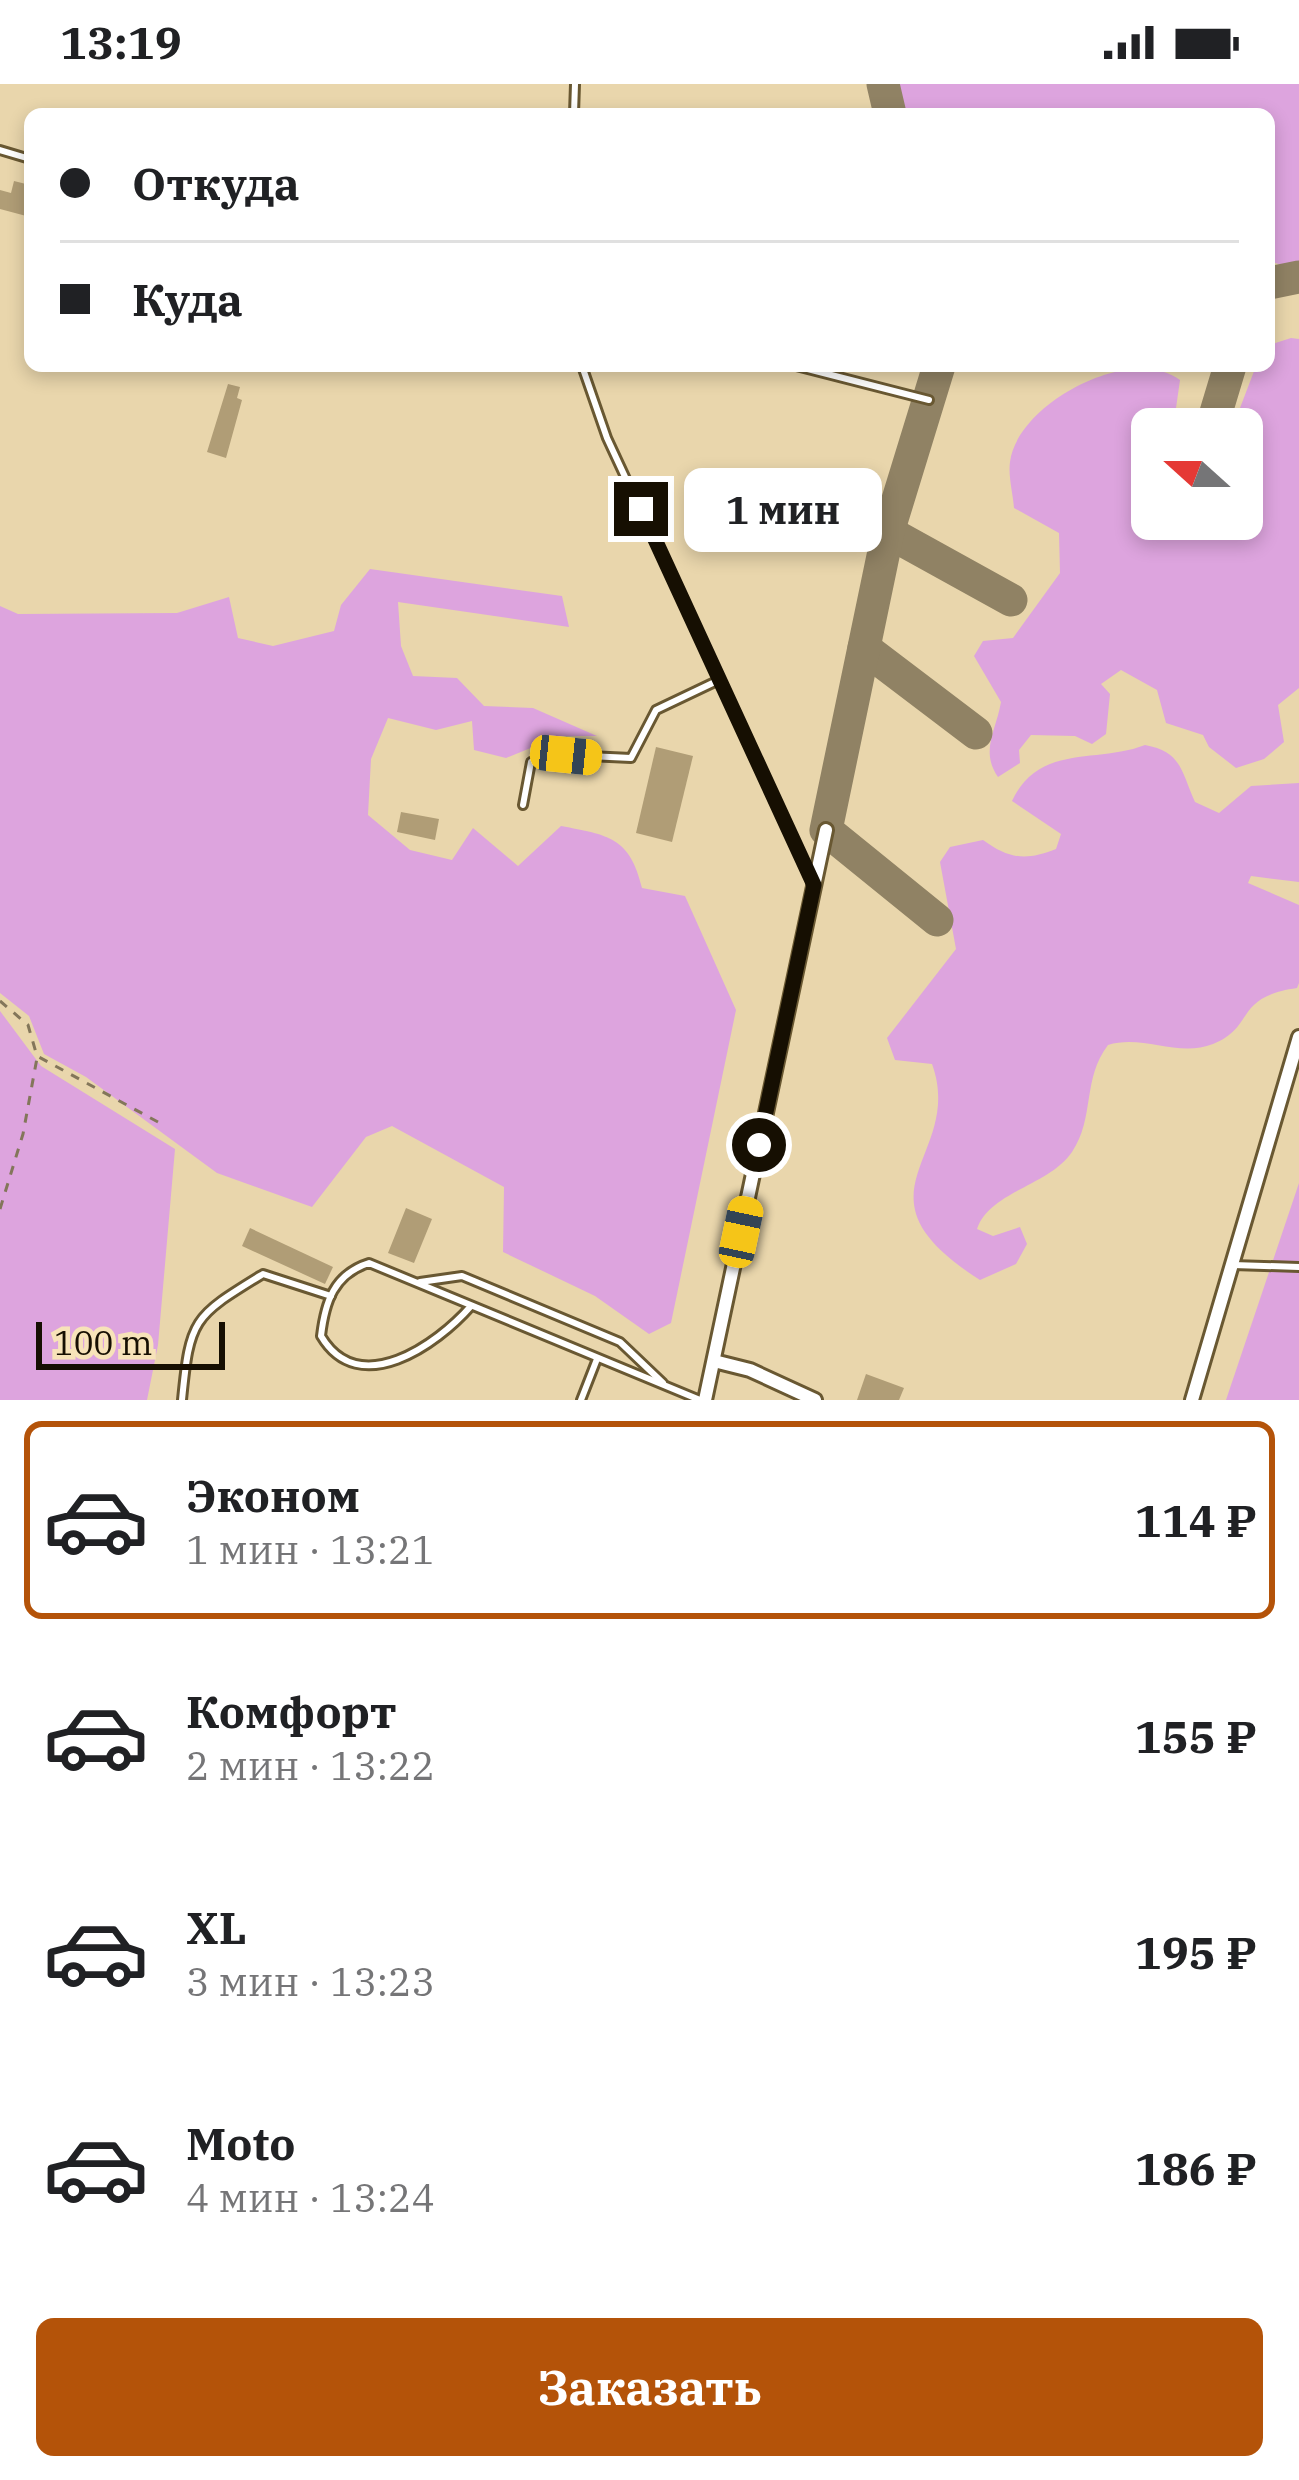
<!DOCTYPE html>
<html lang="ru">
<meta charset="utf-8">
<style>
:root{--surface:#fff;--page:#f2f2f2;--text:#202124;--muted:#757577;--line:#e0e0e0;--accent:#b45309}
body{margin:0;font-family:"IBM Plex Serif",serif;background:var(--page);color:var(--text);height:100vh;display:flex;flex-direction:column;font-size:45px;white-space:nowrap}
*{box-sizing:border-box;margin:0}
p{font-size:39px;color:var(--muted)}
.icon{flex:none;width:66px;height:66px;fill:none;stroke:currentColor;stroke-width:2;stroke-linecap:round;stroke-linejoin:round}
.map{position:relative;height:1316px;overflow:hidden}
.side{display:flex;flex-direction:column;background:var(--surface);flex:1}
.side>*{flex:none}
.hud{position:absolute;left:24px;top:24px;width:1251px;height:264px;border-radius:18px;box-shadow:0 6px 18px #0003;display:grid;align-content:center;height:264px;padding:0 36px;background:var(--surface)}
.needle{width:78px;rotate:291deg}
.controls{position:absolute;left:1131px;top:324px;display:grid;gap:24px}
.controls a{display:grid;place-items:center;width:132px;height:132px;border-radius:18px;background:var(--surface);box-shadow:0 6px 18px #0003;font-size:60px}
.scale{position:absolute;left:36px;bottom:30px;width:189px;box-sizing:border-box;padding-left:12px;border:6px solid #160f02;border-top:0;font-size:33px;line-height:42px;white-space:nowrap;color:#160f02;-webkit-text-stroke:9px #f7e3b9;paint-order:stroke}
.end{position:absolute;width:54px;height:54px;margin:-27px;border:15px solid #160f02;background:#fff;box-shadow:0 0 0 6px #fff}
.from{border-radius:50%}
.bubble{position:absolute;height:84px;border-radius:18px;background:var(--surface);box-shadow:0 6px 18px #0003;font-size:39px;font-weight:700;line-height:84px;text-align:center}
.car{position:absolute;width:36px;height:72px;margin:-36px -18px;border-radius:15px;box-shadow:0 0 9px 3px #0007;background:linear-gradient(#f5c518 24%,#345 0 40%,#f5c518 0 76%,#345 0 86%,#f5c518 0)}
.hud b{display:flex;align-items:center;gap:42px;height:114px;font-size:45px}
.hud b+b{border-top:3px solid var(--line)}
.hud i{width:30px;height:30px;background:var(--text)}
ul{padding:21px 0 0;list-style:none}
li{display:flex;align-items:center;gap:36px;height:198px;margin:0 24px 18px;padding:0 12px;border:6px solid transparent;border-radius:18px}
li div{flex:1}
li b{display:block;font-size:45px}
li em{font-style:normal;font-weight:700}
li.selected{border-color:var(--accent)}
li>.icon{width:108px;height:108px;stroke-width:1.5}
.button{display:flex;gap:24px;margin-top:auto;padding:24px 36px}
.button a{flex:1;height:138px;border-radius:18px;background:var(--accent);color:#fff;font-size:48px;font-weight:700;line-height:138px;text-align:center}
.status{display:flex;justify-content:space-between;align-items:center;height:84px;padding:0 60px;background:var(--surface);direction:ltr}
.status svg{height:33px;fill:currentColor}
.map>svg:first-child{display:block}
.green{fill:#dda4de}
.lines{fill:none;stroke-linecap:round;stroke-linejoin:round}
.taxiway{stroke:#908264;stroke-width:33}
.building{fill:#b09d76}
.lane-casing{stroke:#695832;stroke-width:12}
.street-casing{stroke:#695832;stroke-width:18}
.path{stroke:#83765a;stroke-width:3;stroke-dasharray:9 9;stroke-linecap:butt}
.lane{stroke:#fff;stroke-width:6}
.street{stroke:#fff;stroke-width:12}
.route{stroke:#160f02;stroke-width:15}
</style>
<div class="status"><b>13:19</b><svg viewBox="0 0 49 12"><path d="M0 12V9h3v3zM5 12V6h3v6zM10 12V3h3v9zM15 12V0h3v12zM26 1h20v11H26zM47 4h2v5h-2z"/></svg></div>
<div class="map">
<svg width="1299" height="1316" viewBox="0 0 1299 1316">
<rect width="100%" height="100%" fill="#e9d6ac"/>
<g class="green">
<polygon points="899,0 1299,0 1299,180 1288,183 1269,177 1269,30 906,30"/>
<path d="M1291,254L1299,255V604L1278,621L1284,658L1264,675L1236,684L1209,663L1203,651L1166,639L1157,606L1121,586L1101,600L1110,610L1106,650L1092,660L1075,652L1031,651L1019,666L1020,679L998,693C980,667 996,647 1001,618L974,572L983,557L1013,554L1060,489L1059,449L1014,424C1013,410 1008,392 1010,378C1017,320 1130,259 1180,296L1173,345H1152V435H1242V345H1232L1256,282H1269V261Z"/>
<path d="M370,485L562,512L569,543L398,518L401,562L413,592L457,594L484,622L533,624L597,652H560L506,674L474,666L472,637L436,646L388,634L371,675L368,731L410,766L452,776L473,744L518,782L561,742C608,751 630,753 642,804L685,812L736,926L671,1239L649,1250L595,1212L503,1168L504,1103L392,1042L366,1053L312,1123L217,1089L86,993L44,970L29,932L0,909V522L18,530L177,529L229,513L238,554L273,562L334,547L341,521Z"/>
<path d="M1145,661C1182,668 1181,687 1195,718L1219,729L1251,702L1299,699V798L1251,792L1248,799L1299,821V899L1297,904C1233,913 1256,943 1213,960C1178,974 1143,950 1108,961C1082,995 1095,1034 1072,1068C1049,1102 990,1107 977,1145L993,1152L1020,1143L1027,1160L1016,1180L980,1196C843,1109 966,1073 932,980L895,976L887,954L956,865L940,778L950,763L983,756C1009,775 1026,777 1056,765L1061,750L1012,717C1039,659 1097,680 1145,661Z"/>
<polygon points="0,927 41,982 175,1065 158,1261 147,1316 0,1316"/>
<polygon points="1299,1099 1299,1316 1226,1316"/>
</g>
<g class="lines">
<g class="taxiway">
<polyline points="883,0 890,30"/>
<polyline points="1269,199 1299,193"/>
<polyline points="1211,345 1230,282"/>
<polyline points="793,441 888,448 1011,516"/>
<polyline points="864,564 976,649"/>
<polyline points="937,836 826,746 888,448 939,282"/>
</g>
</g>
<g class="building">
<polygon points="14,97 30,101 30,133 0,125 0,106 11,109"/>
<polygon points="228,300 240,303 237,314 242,316 226,374 207,368"/>
<polygon points="656,663 693,672 672,758 636,749"/>
<polygon points="401,728 439,735 435,756 397,748"/>
<polygon points="406,1124 432,1135 414,1179 388,1169"/>
<polygon points="250,1144 333,1183 325,1200 242,1162"/>
<polygon points="866,1290 904,1304 899,1316 857,1316"/>
</g>
<g class="lines">
<g class="lane-casing">
<g id="lane">
<polyline points="574,30 575,0"/>
<polyline points="0,66 30,75"/>
<polyline points="582,282 607,354 813,798"/>
<polyline points="796,282 929,316"/>
<polyline points="523,721 531,678 546,670 631,674 656,626 719,596"/>
<polyline points="1233,1181 1299,1183"/>
<polyline points="420,1198 462,1192 620,1258 663,1299"/>
<path d="M471,1222C437,1261 359,1316 321,1252C325,1218 334,1190 369,1179L700,1316"/>
<path d="M182,1316C190,1234 193,1233 263,1190L331,1212"/>
<polyline points="581,1316 597,1275"/>
</g>
</g>
<g class="street-casing">
<g id="street">
<polyline points="714,1277 750,1286 815,1316"/>
<polyline points="705,1316 826,746"/>
<polyline points="1192,1316 1299,953"/>
</g>
</g>
<g class="path">
<polyline points="0,917 28,941 37,972 158,1038"/>
<polyline points="0,1125 23,1050 37,974"/>
</g>
<use href="#lane" class="lane"/>
<use href="#street" class="street"/>
</g>
<g class="lines">
<polyline class="route" points="641,425 814,801 759,1061"/>
</g>
</svg>
<div class="controls">
<a><svg class="needle" viewBox="-14 -14 28 28"><path d="M0-13l5 13h-10z" fill="#e53935"/><path d="M0 13l5-13h-10z" fill="#757577"/></svg></a>
</div>
<div class="scale">100 m</div>
<i class="end from" style="left:759px;top:1061px"></i>
<i class="end" style="left:641px;top:425px"></i>
<div class="bubble" style="left:684px;top:384px;width:198px">1 мин</div>
<i class="car" style="left:566px;top:671px;rotate:96deg"></i>
<i class="car" style="left:741px;top:1148px;rotate:12deg"></i>
<div class="hud">
<b><i class="from"></i>Откуда</b>
<b><i></i>Куда</b>
</div>
</div>
<section class="side">
<ul>
<li class="selected"><svg class="icon" aria-label="car" viewBox="0 0 24 24"><path d="M5 17H2v-5l4-1 3-4h7l3 4 3 1v5h-3M9 17h6M6 11h13"/><circle cx="7" cy="17" r="2"/><circle cx="17" cy="17" r="2"/></svg><div><b>Эконом</b><p>1 мин · 13:21</p></div><em>114 ₽</em></li>
<li><svg class="icon" aria-label="car" viewBox="0 0 24 24"><path d="M5 17H2v-5l4-1 3-4h7l3 4 3 1v5h-3M9 17h6M6 11h13"/><circle cx="7" cy="17" r="2"/><circle cx="17" cy="17" r="2"/></svg><div><b>Комфорт</b><p>2 мин · 13:22</p></div><em>155 ₽</em></li>
<li><svg class="icon" aria-label="car" viewBox="0 0 24 24"><path d="M5 17H2v-5l4-1 3-4h7l3 4 3 1v5h-3M9 17h6M6 11h13"/><circle cx="7" cy="17" r="2"/><circle cx="17" cy="17" r="2"/></svg><div><b>XL</b><p>3 мин · 13:23</p></div><em>195 ₽</em></li>
<li><svg class="icon" aria-label="car" viewBox="0 0 24 24"><path d="M5 17H2v-5l4-1 3-4h7l3 4 3 1v5h-3M9 17h6M6 11h13"/><circle cx="7" cy="17" r="2"/><circle cx="17" cy="17" r="2"/></svg><div><b>Moto</b><p>4 мин · 13:24</p></div><em>186 ₽</em></li>
</ul>
<div class="button"><a>Заказать</a></div>
</section>
